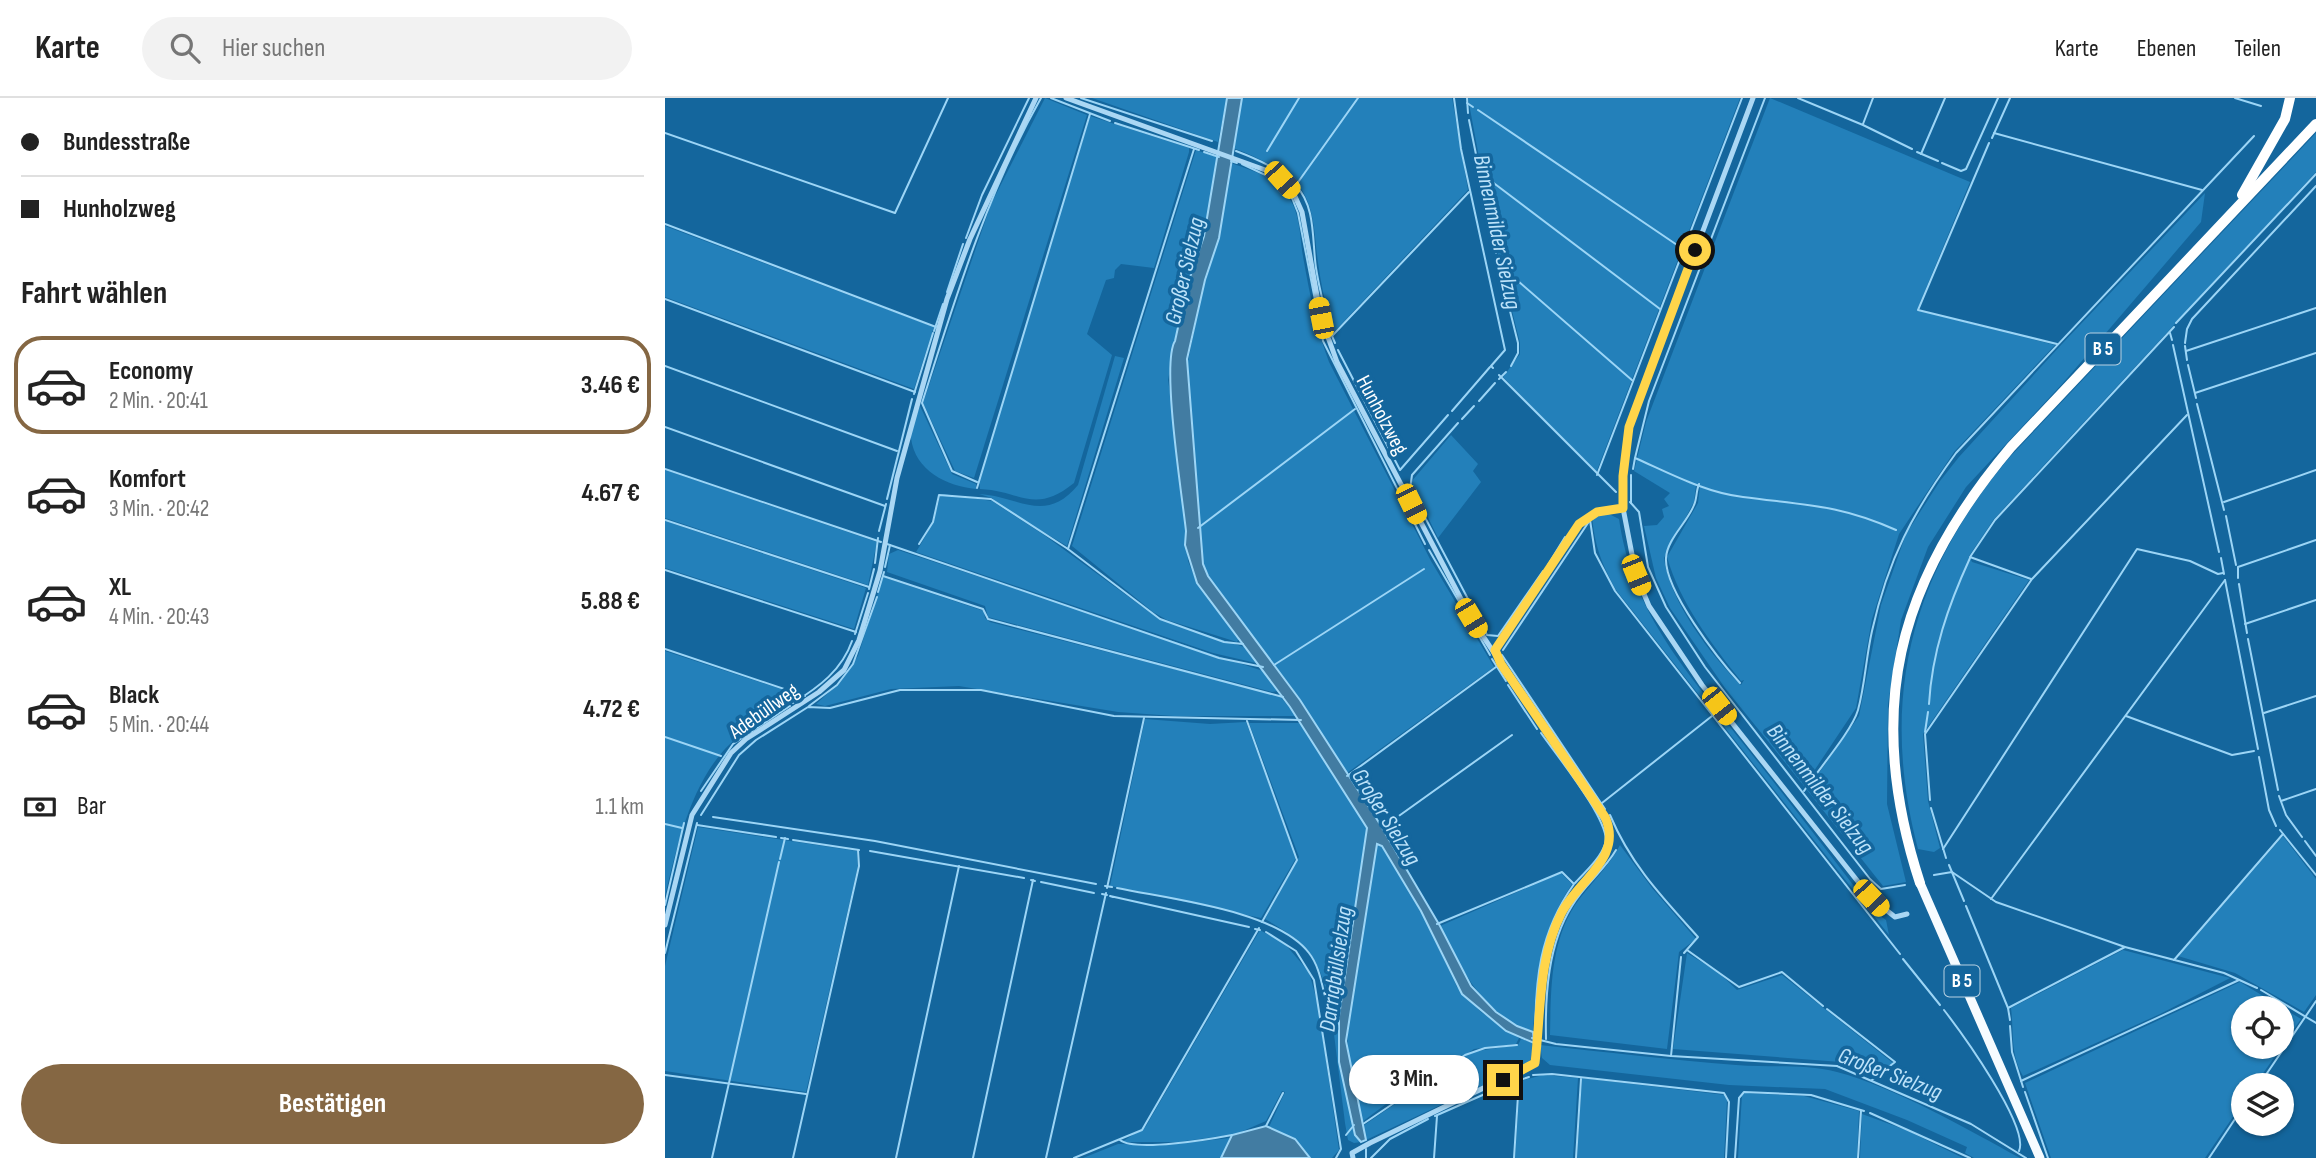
<!DOCTYPE html>
<html lang="de">
<meta charset="utf-8">
<style>
:root{--surface:#fff;--page:#f2f2f2;--text:#222;--muted:#767676;--line:#e0e0e0;--accent:#856743}
body{margin:0;font-family:"Sofia Sans Condensed",sans-serif;background:var(--page);color:var(--text);height:100vh;display:flex;flex-direction:column;font-size:26px;white-space:nowrap}
*{box-sizing:border-box;margin:0}
p{font-size:23px;color:var(--muted)}
.icon{flex:none;width:38px;height:38px;fill:none;stroke:currentColor;stroke-width:2;stroke-linecap:round;stroke-linejoin:round}
.map{position:relative;flex:1;overflow:hidden}
.sheet{display:flex;flex-direction:column;background:var(--surface);width:665px}
.sheet>*{flex:none}
.banner{display:grid;align-content:center;height:154px;padding:0 21px;background:var(--surface)}
.tools{position:absolute;left:1566px;top:898px;display:grid;gap:14px}
.tools a{display:grid;place-items:center;width:63px;height:63px;border-radius:50%;background:var(--surface);box-shadow:0 2px 5px #0004;font-size:35px}
.end{position:absolute;width:32px;height:32px;margin:-16px;border:9px solid #ffd54a;background:#111;box-shadow:0 0 0 4px #111}
.from{border-radius:50%}
.bubble{position:absolute;height:49px;border-radius:24px;background:var(--surface);box-shadow:0 2px 5px #0004;font-size:23px;font-weight:700;line-height:49px;text-align:center}
.car{position:absolute;width:21px;height:42px;margin:-21px -10px;border-radius:9px;box-shadow:0 0 5px 2px #0007;background:linear-gradient(#f5c518 24%,#345 0 40%,#f5c518 0 76%,#345 0 86%,#f5c518 0)}
.banner b{display:flex;align-items:center;gap:24px;height:66px;font-size:26px}
.banner b+b{border-top:2px solid var(--line)}
.banner i{width:18px;height:18px;background:var(--text)}
ul{padding:0;list-style:none}
li{display:flex;align-items:center;gap:21px;height:98px;margin:0 14px 10px;padding:0 7px;border:4px solid transparent;border-radius:28px}
li div{flex:1}
li b{display:block;font-size:26px}
li em{font-style:normal;font-weight:700}
li.on{border-color:var(--accent)}
li>.icon{width:63px;height:63px;stroke-width:1.5}
h2{padding:0 21px;font-size:32px;line-height:84px}
.pay{display:flex;align-items:center;gap:18px;height:77px;padding:0 21px;font-size:26px}
.pay p{margin-inline-start:auto}
.cta{display:flex;gap:14px;margin-top:auto;padding:14px 21px}
.cta a{flex:1;height:80px;border-radius:42px;background:var(--accent);color:#fff;font-size:28px;font-weight:700;line-height:80px;text-align:center}
header{display:flex;align-items:center;gap:42px;box-sizing:border-box;height:98px;padding:0 35px;background:var(--surface);border-bottom:2px solid var(--line)}
header strong{font-size:33px}
nav{display:flex;gap:38px;margin-inline-start:auto;font-size:24px}
.search{width:490px;height:63px;background:var(--page);display:flex;align-items:center;gap:18px;box-sizing:border-box;padding:0 24px;border-radius:38px;color:var(--muted);font-size:26px}
main{display:flex;flex:1;min-height:0}
.map>svg:first-child{display:block}
.green{fill:#2380ba;fill-rule:evenodd}
.water{fill:#427ca2;stroke:#9cd5f6;stroke-width:2}
.lines{fill:none;stroke-linecap:round;stroke-linejoin:round}
.stream{stroke:#9cd5f6;stroke-width:2}
.street{stroke:#aad7f4;stroke-width:5}
.primary{stroke:#f6fbff;stroke-width:9}
.highway{stroke:#fff;stroke-width:10}
.route{stroke:#ffd54a;stroke-width:9}
.labels{text-anchor:middle;dominant-baseline:central;stroke-width:7;stroke-linejoin:round;paint-order:stroke}
.shield{fill:#14669d;stroke:#b8d1e2;stroke-width:2}
.shield-label{font-size:19px;font-weight:bold;fill:#fff}
.street-label{font-size:21px;fill:#fff;stroke:#14669d}
.water-label{font-size:23px;font-style:italic;fill:#bde3fa;stroke:#14669d}
</style>
<header>
<strong>Karte</strong>
<div class="search"><svg class="icon" aria-label="search" viewBox="0 0 24 24"><circle cx="10" cy="10" r="6"/><path d="M15 15l6 6"/></svg>Hier suchen</div>
<nav><a>Karte</a><a>Ebenen</a><a>Teilen</a></nav>
</header>
<main>
<section class="sheet">
<div class="banner">
<b><i class="from"></i>Bundesstraße</b>
<b><i></i>Hunholzweg</b>
</div>
<h2>Fahrt wählen</h2>
<ul>
<li class="on"><svg class="icon" aria-label="car" viewBox="0 0 24 24"><path d="M5 17H2v-5l4-1 3-4h7l3 4 3 1v5h-3M9 17h6M6 11h13"/><circle cx="7" cy="17" r="2"/><circle cx="17" cy="17" r="2"/></svg><div><b>Economy</b><p>2 Min. · 20:41</p></div><em>3.46 €</em></li>
<li><svg class="icon" aria-label="car" viewBox="0 0 24 24"><path d="M5 17H2v-5l4-1 3-4h7l3 4 3 1v5h-3M9 17h6M6 11h13"/><circle cx="7" cy="17" r="2"/><circle cx="17" cy="17" r="2"/></svg><div><b>Komfort</b><p>3 Min. · 20:42</p></div><em>4.67 €</em></li>
<li><svg class="icon" aria-label="car" viewBox="0 0 24 24"><path d="M5 17H2v-5l4-1 3-4h7l3 4 3 1v5h-3M9 17h6M6 11h13"/><circle cx="7" cy="17" r="2"/><circle cx="17" cy="17" r="2"/></svg><div><b>XL</b><p>4 Min. · 20:43</p></div><em>5.88 €</em></li>
<li><svg class="icon" aria-label="car" viewBox="0 0 24 24"><path d="M5 17H2v-5l4-1 3-4h7l3 4 3 1v5h-3M9 17h6M6 11h13"/><circle cx="7" cy="17" r="2"/><circle cx="17" cy="17" r="2"/></svg><div><b>Black</b><p>5 Min. · 20:44</p></div><em>4.72 €</em></li>
</ul>
<div class="pay"><svg class="icon" aria-label="cash" viewBox="0 0 24 24"><path d="M3 7h18v10H3z"/><circle cx="12" cy="12" r="2"/></svg>Bar<p>1.1 km</p></div>
<div class="cta"><a>Bestätigen</a></div>
</section>
<div class="map">
<svg width="1651" height="1060" viewBox="0 0 1651 1060">
<rect width="100%" height="100%" fill="#14669d"/>
<g class="green">
<polygon points="380,0 422,17 309,380 290,373 258,305 326,106"/>
<polygon points="427,0 562,0 553,44"/>
<path d="M577,0H787L803,92L668,235C663,214 657,193 654,171C649,144 652,105 630,84C612,69 590,58 568,50Z"/>
<polygon points="803,0 1075,0 931,375 838,279 855,256 855,245 829,140"/>
<path d="M1105,0L1305,84L1252,212L1390,247L1289,354L1234,436L1207,521L1191,610L1139,688L1060,590L1005,510L991,480L979,428L992,427L999,419L997,411L1004,408L999,401L1005,395L969,373L981,324ZM1031,387L1035,388L1033,405L1002,459C1015,505 1046,545 1076,583L1079,582L1076,587C1046,558 1004,502 999,460L1029,404Z"/>
<path d="M425,18L524,50V54L489,170L456,166L450,172L449,180L441,182L422,236L447,257L409,385C369,417 357,393 315,391L314,383Z"/>
<path d="M1651,35V74L1329,421L1304,458L1307,464L1364,482L1258,636L1263,703L1275,750L1269,754L1253,751C1214,603 1245,478 1343,361Z"/>
<polygon points="531,52 552,59 539,137 522,188 503,282 512,339 523,463 532,485 574,540 572,544 502,522 488,514 407,448"/>
<path d="M566,65C585,72 605,77 618,92C637,112 634,139 639,164C645,198 652,232 664,264L766,463L829,569L682,675L635,601L543,478L538,466L521,273L537,194L554,140Z"/>
<polygon points="1540,95 1536,124 1398,285 1301,389 1263,449 1236,522 1223,606 1222,706 1241,784 1218,788 1142,692 1194,618 1216,507 1241,436 1275,383 1294,359 1396,247"/>
<polygon points="0,128 269,229 249,291 0,199"/>
<path d="M450,258L459,260L402,448L338,410L327,400L314,396C354,398 380,427 413,387Z"/>
<path d="M255,308L287,376L311,386V391C282,388 250,373 246,340C245,331 252,317 255,308Z"/>
<polygon points="786,337 813,366 808,373 816,384 773,440 746,384"/>
<polygon points="0,372 212,444 203,487 0,420"/>
<path d="M279,396L327,403L379,437L494,521L579,549L591,565L548,555L251,454C263,435 271,420 275,397Z"/>
<path d="M940,414L954,421C968,518 1023,574 1081,649C1124,703 1166,758 1208,813L1221,822L1224,837L951,492C936,464 930,449 927,418Z"/>
<polygon points="0,423 201,490 189,531 0,470"/>
<polygon points="233,452 598,573 613,593 607,594 323,519 320,508 222,474 224,456"/>
<polygon points="218,479 319,513 320,520 325,524 615,598 631,618 509,618 453,614 294,588 226,591 160,608 151,606 172,587 193,558"/>
<path d="M0,553L137,598C113,613 85,627 65,646C26,683 12,749 0,798Z"/>
<polygon points="480,621 545,626 581,624 631,760 596,820 445,788"/>
<path d="M584,625H635L702,730L674,918L668,917C653,861 652,851 600,821L634,759Z"/>
<polygon points="33,729 192,753 193,768 141,994 0,973 0,868"/>
<polygon points="1618,738 1651,781 1651,897 1639,914 1570,875 1513,858"/>
<polygon points="712,746 717,748 756,813 792,889 816,914 854,940 851,946 809,951 759,985 721,1006 697,1024 692,994 684,973 682,922"/>
<path d="M955,747L987,790L1031,841L1014,854L1002,951L885,937C886,893 885,846 910,807C925,786 943,770 955,747Z"/>
<path d="M896,775L907,786C876,832 871,879 868,934C817,916 798,873 775,828Z"/>
<polygon points="595,832 620,846 644,874 653,907 674,1052 667,1060 645,1060 630,1041 604,1029 620,994 617,993 601,1023 571,1036 513,1044 457,1044 481,1028"/>
<path d="M1458,852L1565,880L1495,916L1358,978C1345,956 1349,934 1346,910Z"/>
<polygon points="1022,855 1053,874 1072,892 1117,877 1228,965 1211,976 1176,964 1008,951"/>
<polygon points="1575,884 1636,921 1617,948 1617,910 1578,910 1578,948 1617,948 1590,987 1578,987 1578,1004 1540,1060 1386,1060 1360,985"/>
<polygon points="667,920 673,921 674,964 690,1037 696,1044 689,1045 683,1042 680,1025"/>
<polygon points="856,941 869,945 866,961 861,967 701,1042 698,1028 801,957 812,953 853,947"/>
<path d="M875,947C940,954 1006,962 1071,967C1105,970 1139,965 1172,974C1229,989 1302,1031 1355,1060H1309L1300,1055L1302,1049L1242,1022L1160,991L1064,987L885,967L877,960Z"/>
<polygon points="878,977 913,980 908,1060 850,1060 855,983"/>
<polygon points="917,980 1060,997 1062,1002 1059,1060 912,1060"/>
<polygon points="1080,995 1139,998 1194,1013 1192,1060 1073,1060 1077,997"/>
<polygon points="1197,1016 1241,1032 1298,1060 1195,1060"/>
<polygon points="565,1040 556,1060 418,1060 453,1046 502,1047"/>
</g>
<g class="water">
<path d="M562,0H577L554,140L540,182L522,261L538,466L543,478L635,602L713,723L775,828L806,888L831,914L852,928L868,934L869,945L841,933L797,896L756,813L717,748L712,746L681,943L701,1042L696,1044L690,1037L674,964V918L702,730L625,609L532,485L520,447L521,433C517,397 496,265 510,243L522,188L539,138Z"/>
<polygon points="601,1028 630,1041 645,1060 556,1060 567,1037"/>
</g>
<g class="lines">
<g class="stream">
<polyline points="386,0 445,23"/>
<polyline points="416,0 547,43"/>
<polyline points="789,0 796,51 840,252 826,268 828,270"/>
<polyline points="802,0 803,15"/>
<polyline points="1133,0 1198,27 1247,51"/>
<polyline points="1570,0 1596,8"/>
<polyline points="802,5 808,9"/>
<polyline points="813,12 1018,151"/>
<polyline points="804,22 831,155"/>
<polyline points="450,25 534,52"/>
<polyline points="1198,26 1208,0"/>
<polyline points="0,35 230,115 283,0"/>
<polyline points="1329,35 1537,92"/>
<polyline points="1327,40 1345,0"/>
<polyline points="1324,45 1253,212 1392,246"/>
<path d="M571,53C592,61 615,71 631,88C651,108 647,144 651,170C654,189 659,209 664,228"/>
<polyline points="602,53 634,0"/>
<polyline points="539,54 554,59"/>
<polyline points="1252,54 1273,63"/>
<polyline points="1256,56 1280,0"/>
<polyline points="566,63 572,65"/>
<polyline points="1277,65 1296,73 1301,71 1333,0"/>
<polyline points="577,66 609,81"/>
<polyline points="826,83 995,211"/>
<polyline points="616,87 627,100 633,115 658,243 760,446"/>
<polyline points="631,87 693,0"/>
<polyline points="0,126 271,229"/>
<polyline points="301,140 317,97 364,0"/>
<polyline points="832,161 853,245 853,255 846,268"/>
<polyline points="853,183 968,283"/>
<polyline points="282,194 298,146"/>
<polyline points="0,201 250,294"/>
<polyline points="1511,225 1651,76"/>
<polyline points="269,233 278,206"/>
<polyline points="1505,235 1507,242"/>
<polyline points="670,245 667,238 804,94"/>
<polyline points="1520,245 1522,231 1527,221 1651,88"/>
<polyline points="1508,247 1554,454"/>
<polyline points="1520,248 1522,262"/>
<polyline points="673,252 735,372 783,317"/>
<polyline points="1521,253 1651,210"/>
<polyline points="1523,267 1531,300"/>
<polyline points="0,268 232,353"/>
<polyline points="834,277 951,394"/>
<polyline points="834,281 841,274"/>
<polyline points="1530,295 1651,255"/>
<polyline points="249,296 268,235"/>
<polyline points="814,303 830,285"/>
<polyline points="1532,306 1559,412"/>
<polyline points="787,313 825,269"/>
<polyline points="797,321 809,308"/>
<polyline points="793,325 747,377 745,391 822,537 833,538 878,473"/>
<polyline points="0,329 220,408"/>
<polyline points="970,360 984,303 1100,0"/>
<polyline points="0,371 216,444"/>
<path d="M968,371L970,360C1004,375 1041,395 1078,399C1138,407 1173,406 1231,432"/>
<polyline points="932,377 1077,0"/>
<path d="M312,384L287,373L257,305C290,201 322,95 376,0"/>
<path d="M1034,386C1031,393 1032,401 1029,407C1022,425 1002,441 1001,460C999,492 1054,562 1075,585"/>
<polyline points="312,390 425,16"/>
<polyline points="222,401 247,301"/>
<polyline points="965,404 974,414 983,469 1001,509 1040,569 1205,781 1216,791 1240,787"/>
<polyline points="1559,404 1651,372"/>
<polyline points="966,405 966,377"/>
<polyline points="1561,418 1571,467"/>
<polyline points="0,422 204,489"/>
<polyline points="925,422 930,455 950,493 1235,856"/>
<polyline points="533,430 690,311"/>
<polyline points="214,433 221,406"/>
<polyline points="222,446 554,560 598,569"/>
<polyline points="254,446 268,424 274,397 326,401 403,451 495,521 559,544 578,546"/>
<polyline points="403,451 529,51"/>
<polyline points="764,452 825,557"/>
<polyline points="1556,460 1559,476"/>
<polyline points="210,465 213,440"/>
<polyline points="883,467 900,439"/>
<polyline points="220,469 225,447"/>
<polyline points="0,472 191,534"/>
<polyline points="218,478 318,511 323,521 618,599"/>
<polyline points="1573,480 1573,469 1651,442"/>
<polyline points="1366,481 1305,459 1330,422 1509,229"/>
<polyline points="1560,482 1593,651"/>
<polyline points="1574,486 1582,535"/>
<polyline points="204,491 209,471"/>
<polyline points="213,494 219,474"/>
<polyline points="1580,526 1651,502"/>
<polyline points="190,536 203,495"/>
<polyline points="1583,541 1613,692"/>
<polyline points="0,551 140,598"/>
<polyline points="838,552 925,422"/>
<polyline points="837,557 940,711"/>
<polyline points="827,561 841,583"/>
<polyline points="609,567 759,471"/>
<polyline points="843,587 872,631"/>
<path d="M128,605C154,589 177,572 187,543"/>
<path d="M1264,606C1267,554 1283,508 1305,460"/>
<polyline points="144,608 172,587 188,566 212,499"/>
<polyline points="1599,615 1651,598"/>
<polyline points="1461,618 1567,657 1589,653"/>
<polyline points="582,623 632,762 597,824"/>
<polyline points="1260,634 1263,614"/>
<path d="M876,635C889,654 948,726 940,746C935,761 920,774 910,785"/>
<polyline points="0,639 56,658"/>
<polyline points="1594,659 1604,712 1611,728"/>
<polyline points="682,678 831,569"/>
<polyline points="36,693 68,646 125,608"/>
<path d="M1139,693C1152,673 1187,633 1193,612C1200,587 1201,559 1207,533C1223,461 1248,414 1291,355L1589,38"/>
<polyline points="1614,698 1621,717 1637,739"/>
<polyline points="1265,702 1260,636 1367,481 1522,317"/>
<polyline points="1616,703 1651,691"/>
<polyline points="937,705 1047,618"/>
<polyline points="1266,710 1281,760"/>
<polyline points="36,717 74,657 91,642 143,609 165,610 235,592 316,592 449,618 636,622"/>
<path d="M945,717C966,767 997,799 1033,839L1019,855"/>
<polyline points="48,719 210,743 431,786"/>
<polyline points="0,726 17,730"/>
<polyline points="32,727 111,739"/>
<polyline points="717,730 847,637"/>
<polyline points="1615,732 1651,777"/>
<polyline points="116,740 123,741"/>
<polyline points="128,742 194,752"/>
<polyline points="1640,743 1651,758"/>
<polyline points="1278,751 1472,451 1525,463 1553,476 1558,475"/>
<polyline points="205,753 359,780"/>
<polyline points="115,761 120,740"/>
<polyline points="1284,767 1299,803"/>
<polyline points="1269,777 1287,774 1331,804 1460,849 1559,875 1592,890"/>
<polyline points="366,782 370,783"/>
<polyline points="376,784 429,795"/>
<polyline points="440,788 447,789"/>
<polyline points="442,790 479,620"/>
<path d="M452,790C504,801 611,812 644,855C659,874 657,903 668,919"/>
<polyline points="437,796 442,797"/>
<polyline points="448,799 445,798 584,829"/>
<polyline points="1326,801 1560,482"/>
<polyline points="0,807 19,725"/>
<polyline points="1301,808 1343,910 1345,922"/>
<path d="M772,826L897,774L909,786C874,835 870,882 870,941"/>
<polyline points="590,831 595,832"/>
<polyline points="601,834 631,853 649,882 676,1051 671,1060"/>
<polyline points="1022,852 1074,889 1117,874 1158,908"/>
<polyline points="0,855 32,725"/>
<polyline points="1238,861 1275,907"/>
<polyline points="1509,862 1618,736"/>
<polyline points="1596,892 1651,925"/>
<polyline points="1343,910 1460,849"/>
<polyline points="1162,911 1230,964 1207,982"/>
<path d="M1279,912C1296,934 1365,1029 1354,1053"/>
<polyline points="1345,928 1347,954 1358,989"/>
<polyline points="867,940 891,946 1006,958 1172,968 1306,1026 1361,1060"/>
<path d="M881,941C880,897 883,846 907,808C919,787 939,773 951,752"/>
<polyline points="1006,958 1016,859"/>
<polyline points="0,977 141,996"/>
<polyline points="868,977 887,976 1059,995 1064,1004 1061,1060"/>
<polyline points="1356,983 1574,882"/>
<polyline points="1594,987 1651,903"/>
<polyline points="837,988 864,979"/>
<polyline points="1360,994 1383,1060"/>
<polyline points="1205,1015 1305,1060"/>
<polyline points="770,1018 829,992"/>
<polyline points="698,1026 800,957 820,950 852,947"/>
<polyline points="601,1028 618,995"/>
<polyline points="681,1037 689,1027"/>
<path d="M455,1042C470,1054 546,1041 567,1037"/>
<polyline points="47,1060 114,764"/>
<polyline points="128,1060 194,768 193,752"/>
<polyline points="231,1060 294,768"/>
<polyline points="308,1060 368,782"/>
<polyline points="381,1060 441,795"/>
<polyline points="409,1060 477,1032 594,830"/>
<polyline points="701,1060 701,1051"/>
<polyline points="706,1060 725,1041 763,1021"/>
<polyline points="769,1060 772,1018"/>
<polyline points="849,1060 854,982"/>
<polyline points="911,1060 916,981"/>
<polyline points="1070,1060 1074,1000 1079,994 1146,997 1199,1013"/>
<polyline points="1193,1060 1196,1013"/>
<polyline points="1544,1060 1578,1009"/>
</g>
<g class="street">
<path d="M401,0L603,73L628,94L637,114L656,220L672,264L806,520L944,729C952,763 913,784 899,811C873,858 876,914 870,965L705,1045L687,1055L688,1060"/>
<polyline points="1088,0 964,329 958,378 958,410 971,477 984,508 1037,587 1206,800 1230,819 1242,816"/>
<polyline points="829,552 914,426 932,414 958,410"/>
<polyline points="0,827 27,717 66,655 81,641 154,594 179,572 194,542 215,473 232,380 282,201 305,141 371,0"/>
</g>
<polyline class="primary" points="1255,785 1375,1060"/>
<g class="highway">
<polyline points="1577,97 1620,21 1625,0"/>
<path d="M1255,785C1199,614 1231,485 1346,349L1651,26"/>
</g>
</g>
<g class="lines">
<path class="route" d="M838,982L870,965C876,916 873,861 896,816C912,783 959,760 940,719L836,566L830,552L914,426L932,414L958,410V378L964,329L1030,152"/>
</g>
<g class="labels">
<g class="shield">
<rect x="1420.5" y="235.5" width="35" height="31" rx="5"/>
<rect x="1279.5" y="867.5" width="35" height="31" rx="5"/>
</g>
<g class="shield-label">
<text x="1438" y="251">B 5</text>
<text x="1297" y="883">B 5</text>
</g>
<g class="street-label">
<text transform="translate(717 317) rotate(62)">Hunholzweg</text>
<text transform="translate(99 613) rotate(-35)">Adebüllweg</text>
</g>
<g class="water-label">
<text transform="translate(832 134) rotate(78)">Binnenmilder Sielzug</text>
<text transform="translate(520 173) rotate(-77)">Großer Sielzug</text>
<text transform="translate(1155 691) rotate(52)">Binnenmilder Sielzug</text>
<text transform="translate(721 719) rotate(58)">Großer Sielzug</text>
<text transform="translate(671 871) rotate(-82)">Darrigbüllsielzug</text>
<text transform="translate(1225 976) rotate(21)">Großer Sielzug</text>
</g>
</g>
</svg>
<div class="tools">
<a><svg class="icon" aria-label="locate" viewBox="0 0 24 24"><circle cx="12" cy="12" r="6"/><path d="M12 2v4M12 18v4M2 12h4M18 12h4"/></svg></a>
<a><svg class="icon" aria-label="layers" viewBox="0 0 24 24"><path d="M12 4l9 5-9 5-9-5zM3 14l9 5 9-5"/></svg></a>
</div>
<i class="end from" style="left:1030px;top:152px"></i>
<i class="end" style="left:838px;top:982px"></i>
<div class="bubble" style="left:684px;top:957px;width:130px">3 Min.</div>
<i class="car" style="left:617px;top:82px;rotate:138deg"></i>
<i class="car" style="left:656px;top:220px;rotate:349deg"></i>
<i class="car" style="left:746px;top:406px;rotate:154deg"></i>
<i class="car" style="left:971px;top:477px;rotate:158deg"></i>
<i class="car" style="left:806px;top:520px;rotate:149deg"></i>
<i class="car" style="left:1054px;top:608px;rotate:142deg"></i>
<i class="car" style="left:1206px;top:800px;rotate:137deg"></i>
</div>
</main>
